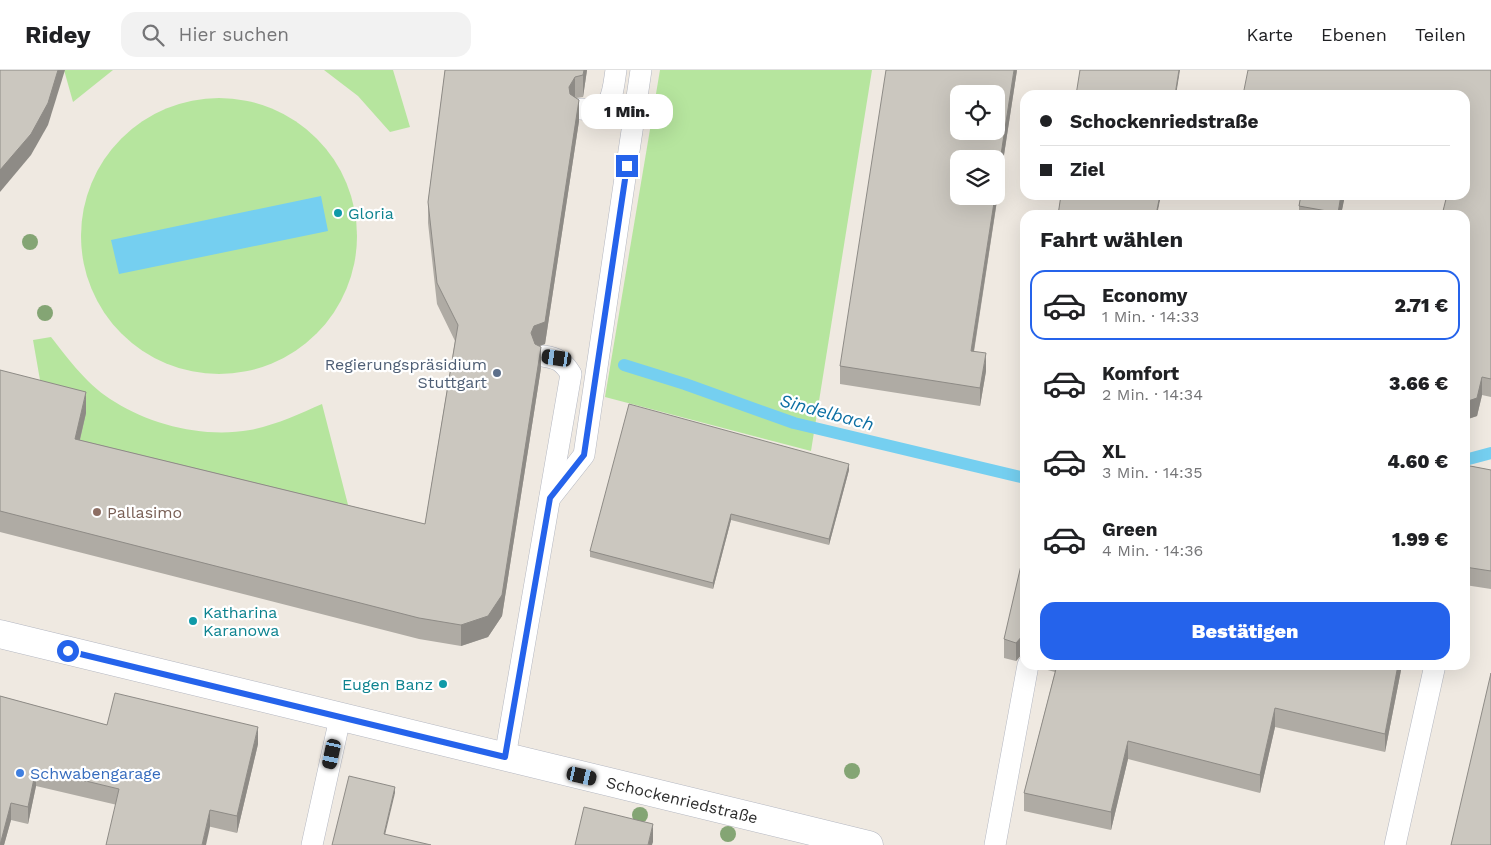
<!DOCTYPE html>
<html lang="de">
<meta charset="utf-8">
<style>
:root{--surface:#fff;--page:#f2f2f2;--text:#202124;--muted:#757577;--line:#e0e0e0;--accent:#2563eb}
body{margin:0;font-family:"Work Sans",sans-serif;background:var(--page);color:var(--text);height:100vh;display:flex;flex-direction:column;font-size:19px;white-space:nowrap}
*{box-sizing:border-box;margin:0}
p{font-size:16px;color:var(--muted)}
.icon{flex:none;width:28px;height:28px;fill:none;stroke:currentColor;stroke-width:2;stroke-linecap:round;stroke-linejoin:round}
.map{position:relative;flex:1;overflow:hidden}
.details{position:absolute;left:1020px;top:140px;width:450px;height:460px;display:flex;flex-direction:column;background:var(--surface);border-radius:15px;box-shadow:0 5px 20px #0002}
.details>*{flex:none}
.guide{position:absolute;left:1020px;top:20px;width:450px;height:110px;border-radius:15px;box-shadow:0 5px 20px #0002;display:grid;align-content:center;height:110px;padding:0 20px;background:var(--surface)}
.controls{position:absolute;left:950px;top:15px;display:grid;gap:10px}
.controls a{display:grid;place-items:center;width:55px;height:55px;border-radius:10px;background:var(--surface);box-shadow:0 5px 20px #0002;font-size:25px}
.end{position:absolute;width:22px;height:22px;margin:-11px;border:6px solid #2563eb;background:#fff;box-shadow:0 0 0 2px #fff}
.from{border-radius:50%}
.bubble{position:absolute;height:35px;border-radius:15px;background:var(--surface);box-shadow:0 5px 20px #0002;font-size:16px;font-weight:800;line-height:35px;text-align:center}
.car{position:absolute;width:15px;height:30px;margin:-15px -8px;border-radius:6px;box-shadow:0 0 4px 1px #0007;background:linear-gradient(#222 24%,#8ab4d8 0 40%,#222 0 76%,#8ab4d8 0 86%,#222 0)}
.guide b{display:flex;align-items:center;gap:18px;height:48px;font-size:19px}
.guide b+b{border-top:1px solid var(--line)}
.guide i{width:12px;height:12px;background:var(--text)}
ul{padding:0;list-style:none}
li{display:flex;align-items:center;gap:15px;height:70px;margin:0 10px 8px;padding:0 10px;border:2px solid transparent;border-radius:15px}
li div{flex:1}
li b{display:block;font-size:19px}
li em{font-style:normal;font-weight:800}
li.active{border-color:var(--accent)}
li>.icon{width:45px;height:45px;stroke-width:1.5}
h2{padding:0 20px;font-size:22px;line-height:60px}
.cta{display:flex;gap:10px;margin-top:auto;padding:10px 20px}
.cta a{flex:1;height:58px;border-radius:15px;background:var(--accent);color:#fff;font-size:20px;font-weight:800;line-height:58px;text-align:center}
header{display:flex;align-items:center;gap:30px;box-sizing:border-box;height:70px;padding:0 25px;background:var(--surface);border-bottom:1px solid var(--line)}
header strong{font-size:24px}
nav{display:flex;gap:28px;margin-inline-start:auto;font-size:18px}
.search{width:350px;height:45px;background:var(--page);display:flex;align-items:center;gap:12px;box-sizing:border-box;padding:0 18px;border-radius:15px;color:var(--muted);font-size:19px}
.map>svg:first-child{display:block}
.green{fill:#b6e59e}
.water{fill:#75cff0}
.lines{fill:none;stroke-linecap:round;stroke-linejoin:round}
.stream{stroke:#75cff0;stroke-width:12}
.lane-casing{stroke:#b4b7c1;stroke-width:22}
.street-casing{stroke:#b4b7c1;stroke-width:29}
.lane{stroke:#fff;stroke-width:21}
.street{stroke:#fff;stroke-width:28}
.tree{fill:#84a574}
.wall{fill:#afaba4}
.shaded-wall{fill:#8e8b86}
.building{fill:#cbc7bf;stroke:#8e8b86;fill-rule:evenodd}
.route{stroke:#2563eb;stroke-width:6}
.culture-dot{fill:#0f9aa8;stroke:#fff;stroke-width:2}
.service-dot{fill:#5c6f8a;stroke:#fff;stroke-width:2}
.education-dot{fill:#8d6e63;stroke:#fff;stroke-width:2}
.shop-dot{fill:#3f7fe0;stroke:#fff;stroke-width:2}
.labels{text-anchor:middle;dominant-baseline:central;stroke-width:4.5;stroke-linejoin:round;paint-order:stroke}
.culture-label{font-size:16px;fill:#0d838f;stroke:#fff;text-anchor:start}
.service-label{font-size:16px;fill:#4e5e75;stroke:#fff;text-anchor:end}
.education-label{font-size:16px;fill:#785e54;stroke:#fff;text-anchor:start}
.shop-label{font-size:16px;fill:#366cbe;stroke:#fff;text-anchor:start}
.street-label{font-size:16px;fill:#2e2e2e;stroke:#fff}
.water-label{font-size:18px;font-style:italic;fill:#0d6fa3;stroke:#fff}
</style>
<header>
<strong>Ridey</strong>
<div class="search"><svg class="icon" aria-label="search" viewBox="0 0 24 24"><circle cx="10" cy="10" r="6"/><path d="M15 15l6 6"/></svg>Hier suchen</div>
<nav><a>Karte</a><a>Ebenen</a><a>Teilen</a></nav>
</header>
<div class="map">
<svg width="1491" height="775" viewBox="0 0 1491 775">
<rect width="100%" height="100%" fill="#efe9e1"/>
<g class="green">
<polygon points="64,0 113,0 73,32"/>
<polygon points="324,0 393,0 410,57 390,62 358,26"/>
<polygon points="660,0 872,0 811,381 605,327"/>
<circle cx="219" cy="166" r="138"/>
<path d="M51,267C69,290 89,317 115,332C153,356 206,368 250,360C276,355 299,344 322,334L354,458L75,390L44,333L33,270Z"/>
</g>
<polygon class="water" points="321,126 328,161 119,204 111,170"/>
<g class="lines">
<g class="stream">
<polyline points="624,295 685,314 794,353 1025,408"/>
<polyline points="1465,390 1491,383"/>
</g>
<g class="lane-casing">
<g id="lane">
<path d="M581,39C613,43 612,26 616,0"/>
<polyline points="550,428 584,385 641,0"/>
<path d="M505,687L571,304C563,291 557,288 543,286"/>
<polyline points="312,775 340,648"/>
<polyline points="995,775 1028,595"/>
<polyline points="1395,775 1435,595"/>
</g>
</g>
<g class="street-casing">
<g id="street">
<path id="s1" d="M0,564L869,775"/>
</g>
</g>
<use href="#lane" class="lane"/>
<use href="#street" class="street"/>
</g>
<g class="tree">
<circle cx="30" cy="172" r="8"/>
<circle cx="45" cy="243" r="8"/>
<circle cx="852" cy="701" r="8"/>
<circle cx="640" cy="745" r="8"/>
<circle cx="728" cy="764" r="8"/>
</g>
<g class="wall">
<polygon points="445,0 587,0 583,27 576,28 579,51 545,274 539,276 541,298 502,546 488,567 461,576 419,569 0,462 0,300 86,343 80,370 425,454 455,271 437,234 428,153 428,132"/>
<polygon points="1017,0 974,282 986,301 980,336 840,314 840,296"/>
<polygon points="1491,0 1491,327 1482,325 1477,346 1465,350 1465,145"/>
<polygon points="1301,125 1345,125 1341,145 1299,145 1299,136"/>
<polygon points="1465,395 1491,400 1491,519 1465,515"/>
<polygon points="849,400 829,475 731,450 713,519 590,487 590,481"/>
<polygon points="1025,491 1025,583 1023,583 1016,591 1004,588 1004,569"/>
<polygon points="1040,595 1402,595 1385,682 1275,657 1260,723 1128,689 1111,760 1024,741 1024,723 1055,602 1040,598"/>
<polygon points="0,626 107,655 258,674 237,763 36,716 28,754 11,750 4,775 0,775"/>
</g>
<g class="shaded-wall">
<polygon points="58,0 65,0 48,55 31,85 0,122 0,100"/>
<polygon points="584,0 587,0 583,27 583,5"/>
<polygon points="1014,0 1017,0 971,299 971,281 995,126 996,126 996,117"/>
<polygon points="1179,0 1180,0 1176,25 1175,25"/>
<polygon points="575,7 575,28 569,38 569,17"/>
<polygon points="579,30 579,51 545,274 534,278 531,263"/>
<polygon points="1160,125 1161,125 1157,145 1156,145"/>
<polygon points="1341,125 1345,125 1341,145 1338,145"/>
<polygon points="541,277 541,298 502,546 488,567 461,576 461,555"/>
<polygon points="986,283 986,301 980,336 980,318"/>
<polygon points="1482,307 1482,325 1477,346 1465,350 1465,332"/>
<polygon points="86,322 86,343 75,390 75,369"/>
<polygon points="849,394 849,400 829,475 829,469"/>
<polygon points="731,444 731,450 713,519 713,513"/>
<polygon points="1023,565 1023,583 1016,591 1016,573"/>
<polygon points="1398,595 1402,595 1385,682 1385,664"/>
<polygon points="1275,638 1275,657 1260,723 1260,705"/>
<polygon points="258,657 258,674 237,763 237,746"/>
<polygon points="1128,671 1128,689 1111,760 1111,742"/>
<polygon points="36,699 36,716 28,754 28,737"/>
<polygon points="395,717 395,723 384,769 384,764"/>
<polygon points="11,733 11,750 4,775 0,775"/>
<polygon points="210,740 210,757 206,775 202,775"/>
<polygon points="653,754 653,772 652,775 648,775"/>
</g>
<g class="building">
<polygon points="0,0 58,0 48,33 31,64 0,100"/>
<polygon points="445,0 584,0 583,5 575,7 569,17 570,24 579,30 545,252 534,256 531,263 535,274 541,277 502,525 488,546 461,555 419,548 0,441 0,300 86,322 75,369 425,454 458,255 437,213 428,132"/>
<path d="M886,0H1014L996,117V89H959V126H995L971,281L986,283L980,318L840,296ZM959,24H996V61H959Z"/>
<polygon points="1080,0 1179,0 1175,25 1076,25"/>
<polygon points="1248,0 1491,0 1491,309 1482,307 1477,328 1465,332 1465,145 1442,145 1447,125 1465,125 1465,25 1243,25"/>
<polygon points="1061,125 1160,125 1156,145 1058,145"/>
<polygon points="1301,125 1341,125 1338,143 1299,136"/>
<polygon points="629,334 849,394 829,469 731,444 713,513 590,481"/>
<polygon points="1465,395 1491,400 1491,501 1465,497"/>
<polygon points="1022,491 1025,491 1025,565 1023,565 1016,573 1004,569"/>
<polygon points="1057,595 1398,595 1385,664 1275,638 1260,705 1128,671 1111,742 1024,723"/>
<polygon points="1491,603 1491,775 1451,775"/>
<polygon points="115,623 258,657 237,746 210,740 202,775 106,775 119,719 36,699 28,737 11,733 0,775 0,626 107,655"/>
<polygon points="349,706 395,717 384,764 431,775 332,775"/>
<polygon points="584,737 653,754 648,775 575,775"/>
</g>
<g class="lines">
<polyline class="route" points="68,581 505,687 550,428 584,385 627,96"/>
</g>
<g class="culture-dot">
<circle cx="338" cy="143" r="5"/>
<circle cx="193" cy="551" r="5"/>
<circle cx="443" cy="614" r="5"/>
</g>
<circle class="service-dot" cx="497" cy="303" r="5"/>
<circle class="education-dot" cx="97" cy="442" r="5"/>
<circle class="shop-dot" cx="20" cy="703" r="5"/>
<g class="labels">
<g class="culture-label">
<text x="348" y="143">Gloria</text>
<text x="203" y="542">Katharina<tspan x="203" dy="18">Karanowa</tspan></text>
<text x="433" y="614" text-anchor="end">Eugen Banz</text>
</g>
<g class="service-label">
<text x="487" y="294">Regierungspräsidium<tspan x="487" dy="18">Stuttgart</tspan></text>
</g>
<g class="education-label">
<text x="107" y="442">Pallasimo</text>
</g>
<g class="shop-label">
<text x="30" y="703">Schwabengarage</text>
</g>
<g class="street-label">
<text stroke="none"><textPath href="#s1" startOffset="702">Schockenriedstraße</textPath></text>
</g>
<g class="water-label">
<text transform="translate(827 342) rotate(15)">Sindelbach</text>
</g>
</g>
</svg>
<div class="controls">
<a><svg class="icon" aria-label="locate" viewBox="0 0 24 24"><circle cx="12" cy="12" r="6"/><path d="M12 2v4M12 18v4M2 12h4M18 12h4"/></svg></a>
<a><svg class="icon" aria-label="layers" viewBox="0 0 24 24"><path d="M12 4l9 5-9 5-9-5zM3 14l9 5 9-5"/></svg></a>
</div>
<i class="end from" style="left:68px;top:581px"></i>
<i class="end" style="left:627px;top:96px"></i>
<div class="bubble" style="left:581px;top:24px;width:92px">1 Min.</div>
<i class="car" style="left:557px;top:288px;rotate:278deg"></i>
<i class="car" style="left:332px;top:684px;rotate:192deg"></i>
<i class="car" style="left:582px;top:706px;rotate:103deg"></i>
<div class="guide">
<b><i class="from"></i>Schockenriedstraße</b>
<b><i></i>Ziel</b>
</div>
<section class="details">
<h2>Fahrt wählen</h2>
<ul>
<li class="active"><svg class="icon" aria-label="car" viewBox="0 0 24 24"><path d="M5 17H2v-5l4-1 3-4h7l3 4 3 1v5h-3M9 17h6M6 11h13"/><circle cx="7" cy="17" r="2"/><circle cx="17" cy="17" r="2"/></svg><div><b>Economy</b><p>1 Min. · 14:33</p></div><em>2.71 €</em></li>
<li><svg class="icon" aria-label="car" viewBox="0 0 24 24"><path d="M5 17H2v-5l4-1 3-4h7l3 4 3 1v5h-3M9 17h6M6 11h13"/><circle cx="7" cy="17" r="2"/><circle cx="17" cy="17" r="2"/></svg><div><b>Komfort</b><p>2 Min. · 14:34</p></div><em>3.66 €</em></li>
<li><svg class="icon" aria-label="car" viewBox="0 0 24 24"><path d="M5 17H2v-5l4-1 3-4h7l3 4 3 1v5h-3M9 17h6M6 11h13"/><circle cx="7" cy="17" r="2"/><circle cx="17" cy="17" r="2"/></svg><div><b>XL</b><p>3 Min. · 14:35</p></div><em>4.60 €</em></li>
<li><svg class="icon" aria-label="car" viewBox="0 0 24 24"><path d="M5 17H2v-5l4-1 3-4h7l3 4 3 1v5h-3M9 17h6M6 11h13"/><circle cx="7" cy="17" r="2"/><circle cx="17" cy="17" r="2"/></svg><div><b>Green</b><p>4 Min. · 14:36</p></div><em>1.99 €</em></li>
</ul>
<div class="cta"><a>Bestätigen</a></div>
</section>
</div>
